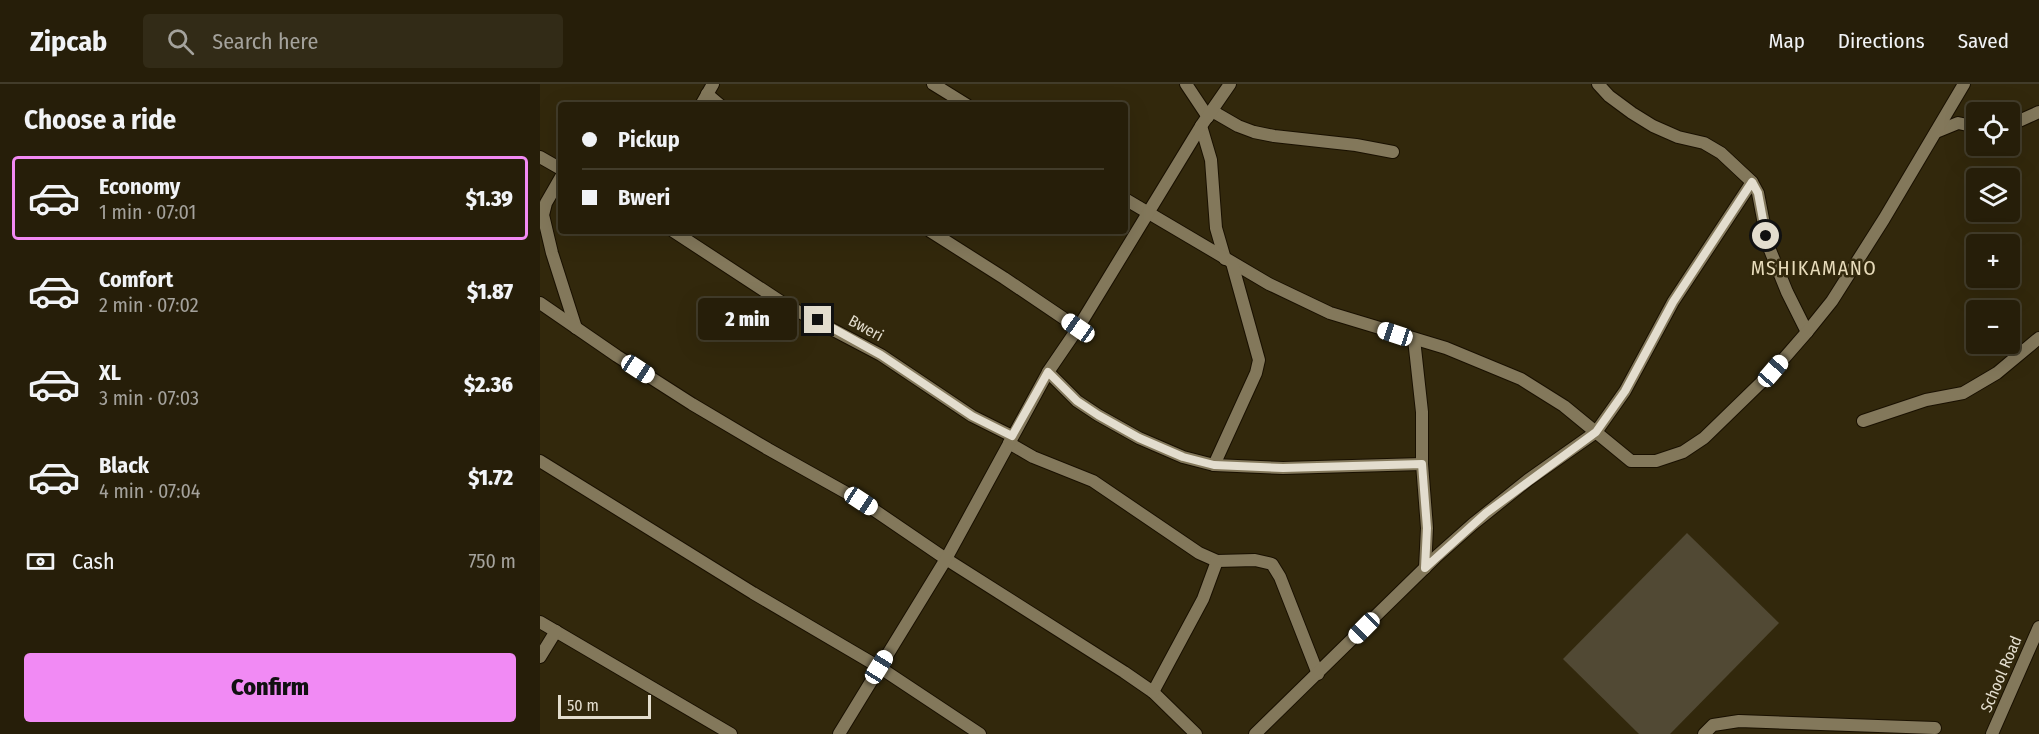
<!DOCTYPE html>
<meta charset="utf-8">
<style>
:root{--surface:#261e09;--page:#322b17;--text:#f1f3f6;--muted:#a4a29c;--line:#423c2a;--accent:#f18af4}
body{margin:0;font-family:"Fira Sans Condensed",sans-serif;background:var(--page);color:var(--text);height:100vh;display:flex;flex-direction:column;font-size:22px;white-space:nowrap}
*{box-sizing:border-box;margin:0}
p{font-size:20px;color:var(--muted)}
.icon{flex:none;width:33px;height:33px;fill:none;stroke:currentColor;stroke-width:2;stroke-linecap:round;stroke-linejoin:round}
.map{position:relative;flex:1;overflow:hidden}
.details{display:flex;flex-direction:column;background:var(--surface);width:540px}
.details>*{flex:none}
.guide{position:absolute;left:18px;top:18px;width:570px;height:132px;border-radius:6px;box-shadow:0 6px 24px #0002,0 0 0 2px var(--line);display:grid;align-content:center;height:132px;padding:0 24px;background:var(--surface)}
.fabs{position:absolute;left:1426px;top:18px;display:grid;gap:12px}
.fabs a{display:grid;place-items:center;width:54px;height:54px;border-radius:6px;background:var(--surface);box-shadow:0 6px 24px #0002,0 0 0 2px var(--line);font-size:30px}
.scale{position:absolute;left:18px;bottom:15px;width:93px;box-sizing:border-box;padding-left:6px;border:3px solid #e3ddce;border-top:0;font-size:16px;line-height:21px;white-space:nowrap;color:#e3ddce;-webkit-text-stroke:4px #32280c;paint-order:stroke}
.end{position:absolute;width:27px;height:27px;margin:-14px;border:8px solid #e3ddce;background:#111;box-shadow:0 0 0 3px #111}
.from{border-radius:50%}
.bubble{position:absolute;height:42px;border-radius:6px;background:var(--surface);box-shadow:0 6px 24px #0002,0 0 0 2px var(--line);font-size:20px;font-weight:800;line-height:42px;text-align:center}
.car{position:absolute;width:18px;height:36px;margin:-18px -9px;border-radius:8px;box-shadow:0 0 4px 2px #0007;background:linear-gradient(#fff 24%,#345 0 40%,#fff 0 76%,#345 0 86%,#fff 0)}
.guide b{display:flex;align-items:center;gap:21px;height:57px;font-size:22px}
.guide b+b{border-top:2px solid var(--line)}
.guide i{width:15px;height:15px;background:var(--text)}
ul{padding:0;list-style:none}
li{display:flex;align-items:center;gap:18px;height:84px;margin:0 12px 9px;padding:0 12px;border:3px solid transparent;border-radius:6px}
li div{flex:1}
li b{display:block;font-size:22px}
li em{font-style:normal;font-weight:800}
li.current{border-color:var(--accent)}
li>.icon{width:54px;height:54px;stroke-width:1.5}
h2{padding:0 24px;font-size:27px;line-height:72px}
.pay{display:flex;align-items:center;gap:15px;height:66px;padding:0 24px;font-size:22px}
.pay p{margin-inline-start:auto}
.cta{display:flex;gap:12px;margin-top:auto;padding:12px 24px}
.cta a{flex:1;height:69px;border-radius:6px;background:var(--accent);color:#111;font-size:24px;font-weight:800;line-height:69px;text-align:center}
header{display:flex;align-items:center;gap:36px;box-sizing:border-box;height:84px;padding:0 30px;background:var(--surface);border-bottom:2px solid var(--line)}
header strong{font-size:28px}
nav{display:flex;gap:33px;margin-inline-start:auto;font-size:21px}
.search{width:420px;height:54px;background:var(--page);display:flex;align-items:center;gap:15px;box-sizing:border-box;padding:0 21px;border-radius:6px;color:var(--muted);font-size:22px}
main{display:flex;flex:1;min-height:0}
.map>svg:first-child{display:block}
.green{fill:#514934}
.lines{fill:none;stroke-linecap:round;stroke-linejoin:round}
.minor-casing{stroke:#191000;stroke-width:14}
.minor{stroke:#83785b;stroke-width:12}
.route{stroke:#e3ddce;stroke-width:8}
.labels{text-anchor:middle;dominant-baseline:central;stroke-width:5;stroke-linejoin:round;paint-order:stroke}
.street-label{font-size:16px;fill:#e3ddce;stroke:#32280c}
.quarter-label{font-size:20px;letter-spacing:1.5px;fill:#e7dbba;stroke:#32280c}
</style>
<header>
<strong>Zipcab</strong>
<div class="search"><svg class="icon" aria-label="search" viewBox="0 0 24 24"><circle cx="10" cy="10" r="6"/><path d="M15 15l6 6"/></svg>Search here</div>
<nav><a>Map</a><a>Directions</a><a>Saved</a></nav>
</header>
<main>
<section class="details">
<h2>Choose a ride</h2>
<ul>
<li class="current"><svg class="icon" aria-label="car" viewBox="0 0 24 24"><path d="M5 17H2v-5l4-1 3-4h7l3 4 3 1v5h-3M9 17h6M6 11h13"/><circle cx="7" cy="17" r="2"/><circle cx="17" cy="17" r="2"/></svg><div><b>Economy</b><p>1 min · 07:01</p></div><em>$1.39</em></li>
<li><svg class="icon" aria-label="car" viewBox="0 0 24 24"><path d="M5 17H2v-5l4-1 3-4h7l3 4 3 1v5h-3M9 17h6M6 11h13"/><circle cx="7" cy="17" r="2"/><circle cx="17" cy="17" r="2"/></svg><div><b>Comfort</b><p>2 min · 07:02</p></div><em>$1.87</em></li>
<li><svg class="icon" aria-label="car" viewBox="0 0 24 24"><path d="M5 17H2v-5l4-1 3-4h7l3 4 3 1v5h-3M9 17h6M6 11h13"/><circle cx="7" cy="17" r="2"/><circle cx="17" cy="17" r="2"/></svg><div><b>XL</b><p>3 min · 07:03</p></div><em>$2.36</em></li>
<li><svg class="icon" aria-label="car" viewBox="0 0 24 24"><path d="M5 17H2v-5l4-1 3-4h7l3 4 3 1v5h-3M9 17h6M6 11h13"/><circle cx="7" cy="17" r="2"/><circle cx="17" cy="17" r="2"/></svg><div><b>Black</b><p>4 min · 07:04</p></div><em>$1.72</em></li>
</ul>
<div class="pay"><svg class="icon" aria-label="cash" viewBox="0 0 24 24"><path d="M3 7h18v10H3z"/><circle cx="12" cy="12" r="2"/></svg>Cash<p>750 m</p></div>
<div class="cta"><a>Confirm</a></div>
</section>
<div class="map">
<svg width="1499" height="650" viewBox="0 0 1499 650">
<rect width="100%" height="100%" fill="#32280c"/>
<polygon class="green" points="1147,449 1239,539 1130,650 1099,650 1023,575"/>
<g class="lines">
<g class="minor-casing">
<g id="minor">
<polyline points="393,0 427,21"/>
<polyline points="646,0 668,33"/>
<polyline points="1058,0 1069,12 1092,29 1113,42 1138,53 1164,59 1181,69 1212,98 1218,109 1228,161 1247,208 1267,248"/>
<polyline points="167,10 180,21"/>
<polyline points="161,21 173,0"/>
<polyline points="672,27 698,42 714,48 734,52 816,61 853,68"/>
<polyline points="1470,41 1499,28"/>
<polyline points="661,42 671,76 676,144 685,175"/>
<polyline points="1396,48 1418,39 1437,43"/>
<polyline points="0,73 21,85"/>
<polyline points="21,93 6,119 3,131 12,169 36,244"/>
<polyline points="585,115 729,200 790,229 906,264 981,295 1024,322 1091,377 1116,377 1143,368 1164,354 1233,287 1267,248 1292,217 1344,135 1424,0"/>
<polyline points="133,147 246,221 341,271 432,332 472,352"/>
<polyline points="390,147 464,194 538,244"/>
<polyline points="0,219 77,272 152,320 228,365 321,417 406,475 584,588 613,608 656,650"/>
<polyline points="874,255 882,328 882,380 887,444 885,484"/>
<polyline points="508,288 537,317 558,331 599,354 643,373 674,381 743,384 882,380"/>
<polyline points="1323,337 1386,316 1423,309 1457,289 1499,254"/>
<polyline points="469,359 493,373 553,397 659,469 677,477 715,476 732,480 740,493 778,590"/>
<polyline points="0,377 213,509 339,583 440,650"/>
<polyline points="674,381 716,289 719,276 692,179"/>
<polyline points="0,538 191,650"/>
<polyline points="0,573 16,547"/>
<polyline points="613,608 663,515 677,477"/>
<polyline points="299,650 406,475 508,288 538,244 661,42 690,0"/>
<polyline points="715,650 897,472 933,440 988,396 1056,348 1085,307 1133,218 1212,98"/>
<polyline points="1164,650 1173,641 1199,637 1395,644"/>
<polyline points="1452,650 1499,543"/>
</g>
</g>
<use href="#minor" class="minor"/>
</g>
<g class="lines">
<polyline class="route" points="278,236 341,271 432,332 472,352 508,288 537,317 558,331 599,354 643,373 674,381 743,384 882,380 887,444 885,484 946,429 1056,348 1085,307 1133,218 1212,98 1218,109 1226,152"/>
</g>
<g class="labels">
<g class="street-label">
<text transform="translate(326 244) rotate(29)">Bweri</text>
<text transform="translate(1461 590) rotate(-67)">School Road</text>
</g>
<g class="quarter-label">
<text x="1274" y="184">MSHIKAMANO</text>
</g>
</g>
</svg>
<div class="fabs">
<a><svg class="icon" aria-label="locate" viewBox="0 0 24 24"><circle cx="12" cy="12" r="6"/><path d="M12 2v4M12 18v4M2 12h4M18 12h4"/></svg></a>
<a><svg class="icon" aria-label="layers" viewBox="0 0 24 24"><path d="M12 4l9 5-9 5-9-5zM3 14l9 5 9-5"/></svg></a>
<a>+</a>
<a>−</a>
</div>
<div class="scale">50 m</div>
<i class="end from" style="left:1226px;top:152px"></i>
<i class="end" style="left:278px;top:236px"></i>
<div class="bubble" style="left:158px;top:214px;width:99px">2 min</div>
<i class="car" style="left:538px;top:244px;rotate:305deg"></i>
<i class="car" style="left:855px;top:250px;rotate:288deg"></i>
<i class="car" style="left:98px;top:285px;rotate:123deg"></i>
<i class="car" style="left:1233px;top:287px;rotate:41deg"></i>
<i class="car" style="left:321px;top:417px;rotate:123deg"></i>
<i class="car" style="left:824px;top:544px;rotate:225deg"></i>
<i class="car" style="left:339px;top:583px;rotate:32deg"></i>
<div class="guide">
<b><i class="from"></i>Pickup</b>
<b><i></i>Bweri</b>
</div>
</div>
</main>
